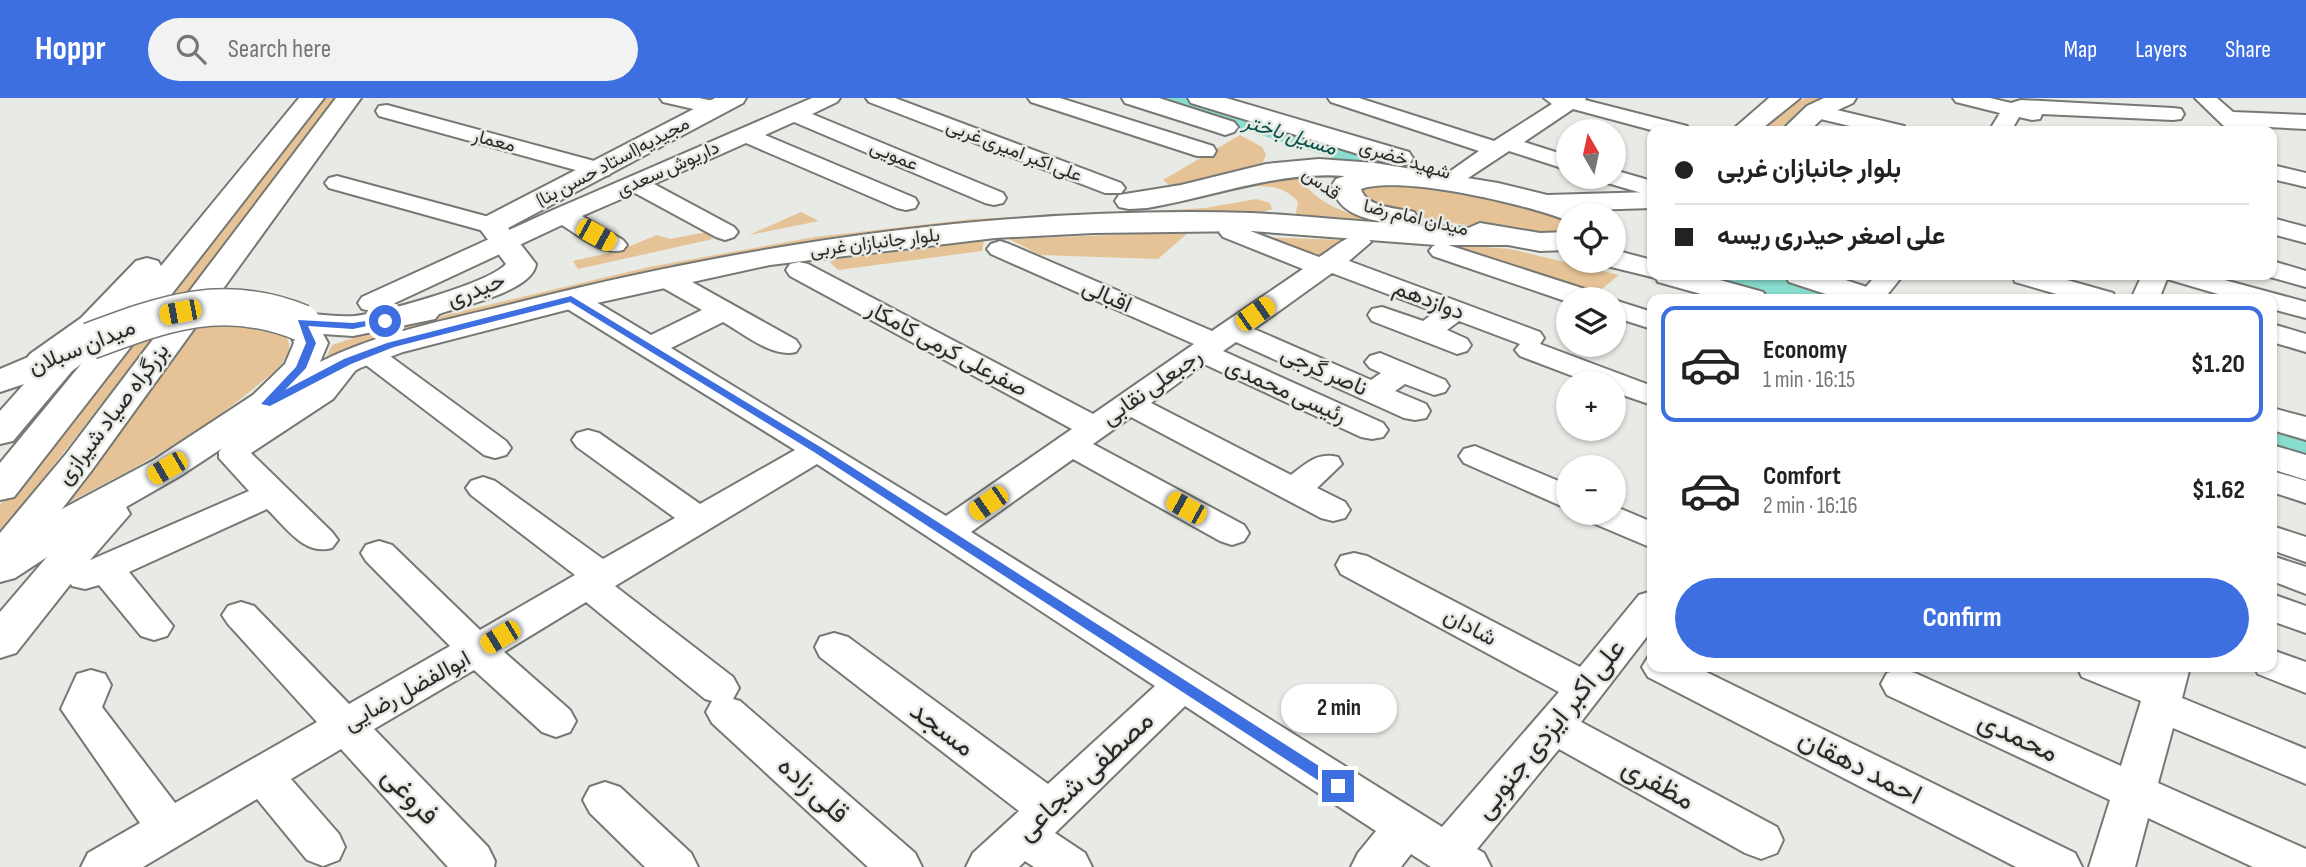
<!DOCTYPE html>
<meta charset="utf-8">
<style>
:root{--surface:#fff;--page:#f2f2f2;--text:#222;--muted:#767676;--line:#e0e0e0;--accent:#3d6fe0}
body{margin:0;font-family:"Sofia Sans Condensed",Vazirmatn,sans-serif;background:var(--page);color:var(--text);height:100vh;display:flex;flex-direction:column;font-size:26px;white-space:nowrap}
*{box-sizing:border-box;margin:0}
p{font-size:23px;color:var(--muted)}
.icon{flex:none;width:38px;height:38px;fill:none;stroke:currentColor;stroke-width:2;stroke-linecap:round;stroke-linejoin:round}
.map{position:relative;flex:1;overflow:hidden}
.drawer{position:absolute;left:1647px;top:196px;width:630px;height:378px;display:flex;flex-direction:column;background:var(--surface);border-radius:14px;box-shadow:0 2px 5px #0004}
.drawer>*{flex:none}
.banner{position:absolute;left:1647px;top:28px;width:630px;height:154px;border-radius:14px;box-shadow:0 2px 5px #0004;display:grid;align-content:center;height:154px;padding:0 28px;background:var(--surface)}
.needle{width:46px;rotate:351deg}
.controls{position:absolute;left:1556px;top:21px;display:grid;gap:14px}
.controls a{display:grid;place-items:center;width:70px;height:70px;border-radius:50%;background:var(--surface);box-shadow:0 2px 5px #0004;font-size:35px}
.end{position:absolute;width:32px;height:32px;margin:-16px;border:9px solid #3d6fe0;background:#fff;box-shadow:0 0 0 4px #fff}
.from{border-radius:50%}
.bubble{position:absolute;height:49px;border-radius:24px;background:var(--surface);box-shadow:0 2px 5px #0004;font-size:23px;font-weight:700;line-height:49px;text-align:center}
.car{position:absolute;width:21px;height:42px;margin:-21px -10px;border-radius:9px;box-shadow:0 0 5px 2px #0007;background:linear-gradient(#f5c518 24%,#345 0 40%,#f5c518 0 76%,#345 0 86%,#f5c518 0)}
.banner b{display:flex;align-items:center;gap:24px;height:66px;font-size:26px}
.banner b+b{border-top:2px solid var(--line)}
.banner i{width:18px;height:18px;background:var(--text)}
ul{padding:12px 0 0;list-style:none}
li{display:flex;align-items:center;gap:21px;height:116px;margin:0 14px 10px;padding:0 14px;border:4px solid transparent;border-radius:14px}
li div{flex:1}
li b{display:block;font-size:26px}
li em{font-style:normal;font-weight:700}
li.current{border-color:var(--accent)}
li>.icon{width:63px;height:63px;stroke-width:1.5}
.action{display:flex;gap:14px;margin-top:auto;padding:14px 28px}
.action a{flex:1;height:80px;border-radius:42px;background:var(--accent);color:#fff;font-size:28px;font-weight:700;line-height:80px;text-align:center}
header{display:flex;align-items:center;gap:42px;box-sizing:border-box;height:98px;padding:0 35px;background:var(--accent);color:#fff}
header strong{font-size:33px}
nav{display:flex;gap:38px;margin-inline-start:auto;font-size:24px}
.search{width:490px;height:63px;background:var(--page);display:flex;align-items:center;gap:18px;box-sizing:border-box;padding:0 24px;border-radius:38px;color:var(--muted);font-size:26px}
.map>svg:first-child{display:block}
.green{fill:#e6c297}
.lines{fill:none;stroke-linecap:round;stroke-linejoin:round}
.river{fill:#88ddce;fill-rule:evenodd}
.minor-casing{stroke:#767873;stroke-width:4}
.major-casing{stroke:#767873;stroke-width:4}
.highway-casing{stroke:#767873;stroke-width:4}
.minor{fill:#fff;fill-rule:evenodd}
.major{fill:#fff;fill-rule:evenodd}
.highway{fill:#fff;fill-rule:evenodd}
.major-bridge-casing{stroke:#767873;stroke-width:39;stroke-linecap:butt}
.major-bridge{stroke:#fff;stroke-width:36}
.route{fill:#3d6fe0}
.labels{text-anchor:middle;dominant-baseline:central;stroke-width:5;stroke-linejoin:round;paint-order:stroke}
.far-street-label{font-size:19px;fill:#2b2c2a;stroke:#e8eae5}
.far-water-label{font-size:21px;font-style:italic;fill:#05534a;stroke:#e8eae5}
.street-label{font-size:23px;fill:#2b2c2a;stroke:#e8eae5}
.near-street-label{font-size:28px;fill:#2b2c2a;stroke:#e8eae5}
</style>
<header>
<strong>Hoppr</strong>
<div class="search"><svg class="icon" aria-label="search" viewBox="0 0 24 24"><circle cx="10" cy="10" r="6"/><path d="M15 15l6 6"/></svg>Search here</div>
<nav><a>Map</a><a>Layers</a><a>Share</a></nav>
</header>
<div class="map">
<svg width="2306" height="769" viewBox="0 0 2306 769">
<rect width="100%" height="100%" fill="#e8eae5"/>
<g class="green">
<polygon points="325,0 336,0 183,204 159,210 192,171"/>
<polygon points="1806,0 1830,0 1807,10 1775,33 1757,33 1791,7"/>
<polygon points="1240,37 1262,49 1266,56 1263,64 1175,92 1163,82"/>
<path d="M1297,76C1325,122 1386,124 1433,131L1287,120L1296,115L1298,104C1272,71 1213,99 1180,104L1229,89Z"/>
<polygon points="1365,84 1463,93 1568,118 1568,138 1489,131 1379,112 1354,90"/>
<polygon points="1256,101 1270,105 1272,111 1258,116 954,127 372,245 326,260 332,247 369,235 649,169 815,139 973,121 1154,113 1205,110"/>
<polygon points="801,114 819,123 749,137"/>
<polygon points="707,134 713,141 578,171 573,163 618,153 657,137 670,141"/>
<polygon points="1189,134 1158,161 1040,157 1009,141"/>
<polygon points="1256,139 1345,142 1317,158"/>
<polygon points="984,143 982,153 838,172 828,162"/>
<polygon points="1432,145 1510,151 1619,177 1591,200"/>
<path d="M220,218L285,237C289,243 291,249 287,257C281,271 264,281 253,291C195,338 129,374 63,407L199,219Z"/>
<polygon points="165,225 2,433 0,434 0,407 143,232"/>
</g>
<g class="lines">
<g class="river">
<polygon points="1158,0 1199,0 1379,56 1384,62 1379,68 1369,71 1359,68 1162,6"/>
<polygon points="1722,177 1773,177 1828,194 1833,201 1781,201 1727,184"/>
<polygon points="2272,323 2306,333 2306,358 2272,348"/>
</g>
<g class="minor-casing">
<g id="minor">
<polygon points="660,0 699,0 723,5 726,10 723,15 715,16 663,4"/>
<path d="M812,0H840L837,4L812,16L1003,95L1006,100L1003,105L994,107L985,105L794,24L765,37L915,100L918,105L915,110L906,112L897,110L746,45L654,86L734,129L738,134L734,139L725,142L716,139L635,95L582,118L623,142L627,147L623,152C602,158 580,138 562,127L382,211L372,213L362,211L358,205L362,199L553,112Z"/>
<polygon points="866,0 895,0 1121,85 1125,90 1121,95 1105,95 869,4"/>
<polygon points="1028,0 1060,0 1213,48 1216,53 1213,58 1197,58 1031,4"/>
<polygon points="1328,0 1359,0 1494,43 1552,6 1544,0 1586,0 1585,2 1687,28 1690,33 1655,33 1573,11 1524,44 1568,58 1568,72 1509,53 1465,82 1449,82 1445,77 1479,53 1331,4"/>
<polygon points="1953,0 1990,0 2011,5 2021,2 2173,10 2181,11 2184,16 2181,21 2173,22 2042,16 2040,21 2032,22 2019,19 2011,33 1989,33 2000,15 1956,4"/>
<polygon points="2195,0 2217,0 2233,14 2306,17 2306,31 2249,28 2253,33 2229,33"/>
<polygon points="387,7 609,67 613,72 609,77 601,79 379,18 376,13 379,8"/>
<polygon points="1816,7 1904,28 1907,33 1871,33 1808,18 1805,13 1808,8"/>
<polygon points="2272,67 2306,75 2306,89 2272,81"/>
<polygon points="1614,72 1652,83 1652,98 1604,84 1600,79 1614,79"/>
<polygon points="337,78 500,122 504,127 500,132 491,135 329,90 325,85 329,80"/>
<polygon points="2272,120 2306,129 2306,145 2272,136"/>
<path d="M1232,126L1319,159C1335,150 1347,134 1367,139L1371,144L1349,163L1540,234L1544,240L1540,246L1652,288V307L1614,294V285H1591L1520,258L1515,252L1520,246L1459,223L1447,232L1467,241L1471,247L1467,253L1457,256L1372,223L1368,217L1372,211L1382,209L1423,223L1435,214L1332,175L1254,231L1371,282L1381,275L1370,270L1365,264L1370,258L1380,255L1445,282L1449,288L1445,294L1434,297L1405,286L1395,293L1426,306L1430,313L1426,320L1415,322L1404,320L1236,244L1223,253L1383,325L1388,332L1383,339L1372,341L1361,339L1204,266L1151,305L1291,377C1307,365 1317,354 1338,359L1342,366L1317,390L1345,404L1350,412L1345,420L1333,423L1321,420L1131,319L1093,346L1244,427L1249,435L1244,443L1232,447L1220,443L1073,361L971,434L1442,729L1559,594L1341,476L1336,467L1341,458L1354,455L1367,458L1580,569L1639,497L1652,493V532L1581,624L1777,729L1783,742L1777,755L1761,761L1745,755L1559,651L1477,751L1484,755L1491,769H1431L1411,756L1401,769H1351L1358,755L1376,733L1185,608L1055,735L1085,755L1092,769H1034L1025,763L1019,769H966L973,755L1019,713L820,559L815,549L820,539L834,535L848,539L1048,686L1155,588L817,366L615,488L733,579L739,590L733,601L740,603L915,755L922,769H868L712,625L706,614L712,603L705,601L586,504L504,554L570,612L576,623L570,634L556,639L542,634L474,572L374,631L488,749L495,763L494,769H448L341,651L291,681L339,736L345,749L339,762L323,768L307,762L257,701L143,769H81L88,755L140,725L61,611L77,576L91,572L105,576L111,587L102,609L175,705L317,624L228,526L222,517L228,508L241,504L254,508L349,606L450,548L366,463L361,455L366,447L379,443L392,447L480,532L575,477L471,397L466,390L471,383L483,379L495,383L603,461L675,420L577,349L572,342L577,335L588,332L599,335L700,406L795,352L561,207L557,201L561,195L571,193L581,195L651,237L702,212L658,187L654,181L658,175L667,173L676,175L796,242L800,248L796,254C772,260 744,236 723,224L671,250L946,418L1072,331L790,178L786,172L790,166L799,164L808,166L1093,316L1194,246L991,156L987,151L991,146L1000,143L1009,146L1212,233L1303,171L1223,139L1219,134L1223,129Z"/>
<polygon points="1442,145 1597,195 1601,201 1568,201 1568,204 1433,158 1429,153 1433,148"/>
<polygon points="2272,163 2306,173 2306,189 2263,177 2272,177"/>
<polygon points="1876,177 1903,177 1884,201 1856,201"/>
<polygon points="2012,177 2049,177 2113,195 2117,201 2074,201 2015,184"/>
<polygon points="2142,177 2206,177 2306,204 2306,220 2272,211 2272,201 2235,201 2167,181 2159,201 2131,201"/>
<polygon points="1614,202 1652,214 1652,231 1614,219"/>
<polygon points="2272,226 2306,236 2306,254 2272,244"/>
<path d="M369,247L379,250L506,343L511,350L506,357L495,360L484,357L362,264L333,301L251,355L332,434L338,442L332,450C304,458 286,429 267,411L129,474L173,528L167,538L154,542L141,538L99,487L85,491L72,488L67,479L72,470L249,393L219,360V354L229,341L311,289L338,257L355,256L359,250Z"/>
<polygon points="1475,348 1568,387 1568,411 1464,365 1459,358 1464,351"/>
<polygon points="2272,373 2306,383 2306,405 2272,394"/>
<polygon points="1614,408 1652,424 1652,450 1588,423 1583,415 1614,415"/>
<polygon points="2272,428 2306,439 2306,464 2272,452"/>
<polygon points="2272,458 2306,469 2306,496 2272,483"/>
<polygon points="2272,496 2306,508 2306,535 2272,523"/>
<polygon points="2272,552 2306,564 2306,595 2258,576 2254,569 2272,569"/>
<polygon points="1652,558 1652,569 1696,569 2075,755 2082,769 2016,769 1648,579 1642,569 1648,559"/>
<polygon points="2077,569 2135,569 2150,574 2152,569 2190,569 2182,600 2306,651 2306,686 2173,630 2158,685 2306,751 2306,769 2253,769 2148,720 2135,769 2089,769 2110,702 1887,597 1881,586 1887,575 1901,571 1915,575 2121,668 2141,603 2082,579"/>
<polygon points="605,684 620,689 691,755 698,769 645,769 590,715 583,702 590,689"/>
</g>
</g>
<g class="major-casing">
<g id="major">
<path d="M715,0H746L743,5L508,130L536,166C533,193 462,208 439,216L435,221L353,238L323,236L328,245L320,264C384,232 459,220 528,202C763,143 1008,108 1251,115C1296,117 1341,122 1387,125C1363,120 1337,115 1332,87L1336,81L1345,78C1276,73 1214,99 1147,110L1129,111L1119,109L1115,103L1119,97L1181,87L1266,66L1319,61L1375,65L1498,85L1547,97L1652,94V110L1589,112L1592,117H1568V123C1527,106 1401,77 1361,91C1366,110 1398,110 1414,114L1418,120L1410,127L1468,130L1480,125L1540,135L1568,134V152L1540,153L1508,147H1436L1251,133L1093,135L995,140L770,167L574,210L403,254L360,270L279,313L180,378L126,409L130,416L84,469L16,555L0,560V514L47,459L15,480L0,484V451L62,411L154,362L253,297L285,266L294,245L286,225L290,218C312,213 333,220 355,218C382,215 490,185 506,166L477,127L481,121Z"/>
<polygon points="1122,0 1159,0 1234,24 1238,29 1234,34 1225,37 1216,34 1125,5"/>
<polygon points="1188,0 1226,0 1409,54 1413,60 1409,66 1400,68 1391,66 1191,5"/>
<polygon points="1769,0 1800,0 1759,33 1731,33"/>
<polygon points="1824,0 1856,0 1853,5 1825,18 1809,33 1781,33 1807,8"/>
<polygon points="1614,152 1652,162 1652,177 1702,177 1763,194 1768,201 1719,201 1658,184 1656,180 1603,167 1600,163 1614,163"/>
<polygon points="1785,177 1830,177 1882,194 1887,201 1841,201 1789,184"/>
<polygon points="90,233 102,236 107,243 102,250 72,273 13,343 0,346 0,313 24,286 0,294 0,271"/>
<polygon points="2272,310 2306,319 2306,342 2272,332"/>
<polygon points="2272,347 2306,357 2306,382 2272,371"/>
</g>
</g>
<g class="highway-casing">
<g id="highway">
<path d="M299,0H324L14,399L0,402V365L132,204C110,228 64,279 30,270L25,263L30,256L81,220L136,163L147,160L158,163L161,168Z"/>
<polygon points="336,0 361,0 92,372 15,472 0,476 0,435 66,356"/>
</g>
</g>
<use href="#minor" class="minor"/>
<use href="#major" class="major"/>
<use href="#highway" class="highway"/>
<g class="major-bridge-casing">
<path id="major-bridge" d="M90,243C165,215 224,193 302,225"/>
</g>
<use href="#major-bridge" class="major-bridge"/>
</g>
<polygon class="route" points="571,198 822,350 1344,684 1346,688 1344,692 1333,692 814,354 570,204 394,249 351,266 270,308 261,306 296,269 306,245 298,222 353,225 385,220 390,223 353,231 308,228 316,245 306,270 285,292 344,261 387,245"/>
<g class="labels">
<g class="far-street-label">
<text transform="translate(494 43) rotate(15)">معمار</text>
<text transform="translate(1014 53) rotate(21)">علی اکبر امیری غربی</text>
<text transform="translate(894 58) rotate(23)">عمویی</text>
<text transform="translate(1405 62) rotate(17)">شهید خضری</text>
<text transform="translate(613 64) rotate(-28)">مجیدیه(استاد حسن بنا)</text>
<text transform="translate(668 71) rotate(-24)">داریوش سعدی</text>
<text transform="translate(1321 86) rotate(36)">قدس</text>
<text transform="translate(1416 120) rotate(13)">میدان امام رضا</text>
<text transform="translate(875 145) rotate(-7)">بلوار جانبازان غربی</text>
</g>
<g class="far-water-label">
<text transform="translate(1290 37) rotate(17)">مسیل باختر</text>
</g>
<g class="street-label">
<text transform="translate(476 192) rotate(-21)">حیدری</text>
<text transform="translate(1107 198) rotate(24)">اقبالی</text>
<text transform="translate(1429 202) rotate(21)">دوازدهم</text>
<text transform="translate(82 249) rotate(-22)">میدان سبلان</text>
<text transform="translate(947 251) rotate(28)">صفرعلی کرمی کامکار</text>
<text transform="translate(1324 273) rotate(24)">ناصر گرجی</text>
<text transform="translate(1152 289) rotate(-35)">رجبعلی نقابی</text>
<text transform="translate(1286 293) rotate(24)">رئیسی محمدی</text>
<text transform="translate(113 316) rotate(-53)">بزرگراه صیاد شیرازی</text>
<text transform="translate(1470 529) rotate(28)">شادان</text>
<text transform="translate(407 593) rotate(-29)">ابوالفضل رضایی</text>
</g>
<g class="near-street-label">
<text transform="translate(942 631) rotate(37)">مسجد</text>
<text transform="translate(1550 631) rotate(-51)">علی اکبر ایزدی جنوبی</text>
<text transform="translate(2018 639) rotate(25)">محمدی</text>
<text transform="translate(1860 669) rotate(27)">احمد دهقان</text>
<text transform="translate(1085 678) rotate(-43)">مصطفی شجاعی</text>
<text transform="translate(1658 686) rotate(29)">مظفری</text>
<text transform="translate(813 692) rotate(42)">قلی زاده</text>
<text transform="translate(410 698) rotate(46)">فروغی</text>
</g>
</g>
</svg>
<div class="controls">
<a><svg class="needle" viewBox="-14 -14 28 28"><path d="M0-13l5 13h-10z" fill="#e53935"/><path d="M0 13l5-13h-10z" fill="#767676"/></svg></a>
<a><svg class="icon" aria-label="locate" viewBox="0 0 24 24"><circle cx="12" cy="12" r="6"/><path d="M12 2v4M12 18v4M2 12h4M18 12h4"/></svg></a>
<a><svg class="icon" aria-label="layers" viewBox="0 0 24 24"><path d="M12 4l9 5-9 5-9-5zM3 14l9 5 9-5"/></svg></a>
<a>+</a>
<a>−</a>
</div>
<i class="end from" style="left:385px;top:223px"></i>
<i class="end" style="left:1338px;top:688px"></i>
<div class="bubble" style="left:1281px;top:586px;width:116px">2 min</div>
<i class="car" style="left:596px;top:137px;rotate:119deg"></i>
<i class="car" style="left:180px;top:214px;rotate:259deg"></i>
<i class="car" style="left:1255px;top:216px;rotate:55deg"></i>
<i class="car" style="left:167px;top:370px;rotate:240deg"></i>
<i class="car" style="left:988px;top:405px;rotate:235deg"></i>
<i class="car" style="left:1186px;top:410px;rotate:299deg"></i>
<i class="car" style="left:500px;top:539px;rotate:239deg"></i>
<div class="banner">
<b><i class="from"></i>بلوار جانبازان غربی</b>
<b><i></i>علی اصغر حیدری ریسه</b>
</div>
<section class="drawer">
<ul>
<li class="current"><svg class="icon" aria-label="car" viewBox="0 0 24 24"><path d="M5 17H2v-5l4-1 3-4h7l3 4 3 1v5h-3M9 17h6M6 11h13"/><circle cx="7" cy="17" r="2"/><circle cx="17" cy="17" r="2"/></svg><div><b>Economy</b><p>1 min · 16:15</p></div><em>$1.20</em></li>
<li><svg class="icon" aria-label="car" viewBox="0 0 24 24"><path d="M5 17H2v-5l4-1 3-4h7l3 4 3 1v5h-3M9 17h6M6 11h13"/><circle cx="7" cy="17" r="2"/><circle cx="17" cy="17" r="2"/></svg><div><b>Comfort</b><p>2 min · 16:16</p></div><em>$1.62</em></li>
</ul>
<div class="action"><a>Confirm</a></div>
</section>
</div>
